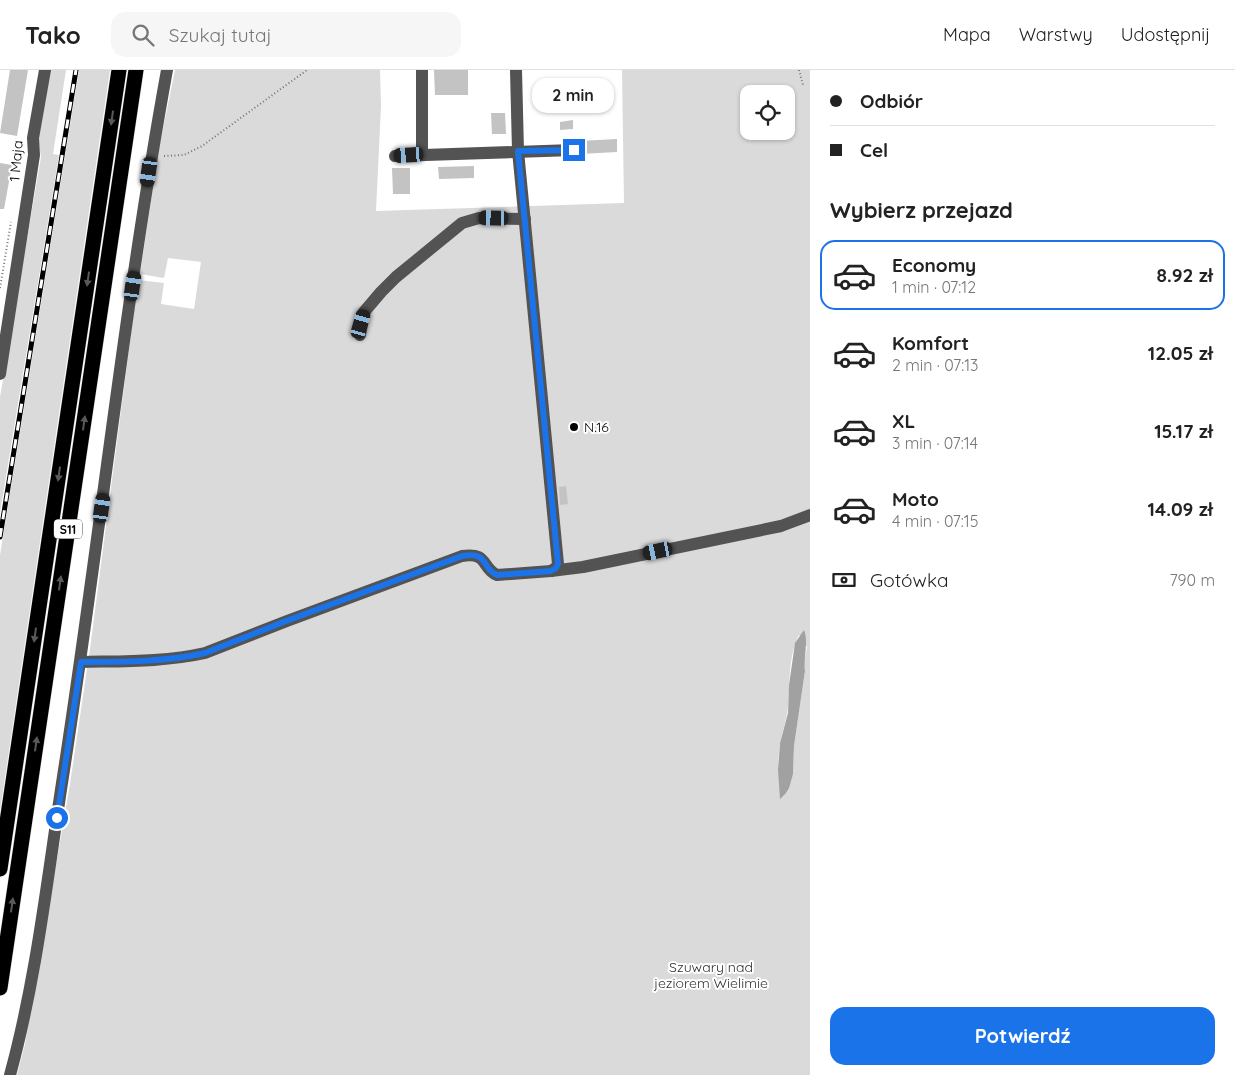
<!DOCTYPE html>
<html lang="pl">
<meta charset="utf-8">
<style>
:root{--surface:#fff;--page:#f6f6f6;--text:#222;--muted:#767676;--line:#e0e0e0;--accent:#1a73e8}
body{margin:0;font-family:Quicksand,sans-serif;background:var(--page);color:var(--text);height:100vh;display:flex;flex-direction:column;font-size:19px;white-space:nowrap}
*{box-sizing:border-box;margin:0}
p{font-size:16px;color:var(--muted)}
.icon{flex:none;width:28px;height:28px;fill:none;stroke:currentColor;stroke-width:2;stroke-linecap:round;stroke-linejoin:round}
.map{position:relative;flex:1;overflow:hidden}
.details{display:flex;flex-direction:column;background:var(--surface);width:425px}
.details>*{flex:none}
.hud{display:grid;align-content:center;height:110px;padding:0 20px;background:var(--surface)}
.fabs{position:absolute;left:740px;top:15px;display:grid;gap:10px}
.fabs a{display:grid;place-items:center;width:55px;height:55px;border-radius:10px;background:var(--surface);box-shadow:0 1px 4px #0004;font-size:25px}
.end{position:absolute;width:22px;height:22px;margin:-11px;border:6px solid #1a73e8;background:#fff;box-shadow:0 0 0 2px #fff}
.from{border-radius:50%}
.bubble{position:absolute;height:35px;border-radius:15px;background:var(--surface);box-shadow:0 1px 4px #0004;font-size:16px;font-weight:800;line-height:35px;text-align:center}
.car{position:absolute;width:15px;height:30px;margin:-15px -8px;border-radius:6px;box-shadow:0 0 4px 1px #0007;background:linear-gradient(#222 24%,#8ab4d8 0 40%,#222 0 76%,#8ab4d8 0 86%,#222 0)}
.hud b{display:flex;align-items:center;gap:18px;height:48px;font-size:19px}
.hud b+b{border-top:1px solid var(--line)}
.hud i{width:12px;height:12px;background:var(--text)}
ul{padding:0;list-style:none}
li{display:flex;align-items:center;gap:15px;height:70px;margin:0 10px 8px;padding:0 10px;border:2px solid transparent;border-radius:15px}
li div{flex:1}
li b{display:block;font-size:19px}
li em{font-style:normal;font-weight:800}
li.active{border-color:var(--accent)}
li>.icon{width:45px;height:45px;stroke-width:1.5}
h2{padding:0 20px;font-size:22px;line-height:60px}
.pay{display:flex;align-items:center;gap:12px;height:55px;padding:0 20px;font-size:19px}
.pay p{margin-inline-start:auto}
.primary-button{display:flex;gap:10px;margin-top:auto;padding:10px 20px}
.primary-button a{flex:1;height:58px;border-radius:15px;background:var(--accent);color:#fff;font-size:20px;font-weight:800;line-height:58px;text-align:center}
header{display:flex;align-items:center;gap:30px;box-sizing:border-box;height:70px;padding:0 25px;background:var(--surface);border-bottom:1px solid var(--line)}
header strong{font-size:24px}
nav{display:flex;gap:28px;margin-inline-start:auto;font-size:18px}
.search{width:350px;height:45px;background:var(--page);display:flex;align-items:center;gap:12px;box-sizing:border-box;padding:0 18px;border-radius:15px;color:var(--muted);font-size:19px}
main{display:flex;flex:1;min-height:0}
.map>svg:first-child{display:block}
.green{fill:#dadada;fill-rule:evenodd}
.water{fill:#a1a1a1}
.building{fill:#c3c3c3}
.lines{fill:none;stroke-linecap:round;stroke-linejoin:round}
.highway-casing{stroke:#dbdbdb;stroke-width:16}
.path{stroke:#757575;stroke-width:2;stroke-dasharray:1 2.5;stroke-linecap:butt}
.minor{stroke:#535353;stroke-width:12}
.highway{stroke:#000;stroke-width:15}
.rail-casing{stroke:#000;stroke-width:5}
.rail{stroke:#fff;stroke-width:3;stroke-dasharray:9;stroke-linecap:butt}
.oneway{fill:#595959}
.route{stroke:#1a73e8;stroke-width:6}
.poi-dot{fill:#000;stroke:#fff;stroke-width:2}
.labels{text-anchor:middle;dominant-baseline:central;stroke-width:4;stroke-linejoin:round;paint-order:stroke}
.shield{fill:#fff;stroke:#4c4c4c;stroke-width:1}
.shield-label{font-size:12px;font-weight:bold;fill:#000}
.street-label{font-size:14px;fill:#000;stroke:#fff}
.poi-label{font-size:14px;fill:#000;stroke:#fff;text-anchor:start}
.park-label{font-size:14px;fill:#313131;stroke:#fff}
</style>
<header>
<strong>Tako</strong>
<div class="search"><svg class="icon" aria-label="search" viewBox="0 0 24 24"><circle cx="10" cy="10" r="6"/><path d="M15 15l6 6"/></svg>Szukaj tutaj</div>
<nav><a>Mapa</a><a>Warstwy</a><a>Udostępnij</a></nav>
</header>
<main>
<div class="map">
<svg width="810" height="1005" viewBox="0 0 810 1005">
<rect width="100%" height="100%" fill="#fff"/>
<g class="green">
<polygon points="49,0 66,0 53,84 59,85 0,443 0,327 41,87 38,68"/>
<polygon points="79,0 110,0 0,741 0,485"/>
<path d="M175,0H380L381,36L376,141L624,133L622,0H810V1005H17L25,974L70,714L90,579L138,210L164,213L161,234L194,239L201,192L168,188L164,208L140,204L159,78ZM749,24H786V61H749ZM799,565L807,577L804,592L805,601L794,676L793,704L780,728C781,712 777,697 779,682C780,666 787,651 788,637C790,614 788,587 799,565Z"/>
</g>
<path class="water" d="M804,560C809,573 803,587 805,601L794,676L793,704L789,718L786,723L780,729L778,700L780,673L788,643L789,615L795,573Z"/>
<g class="building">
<polygon points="10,0 28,0 17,66 0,63"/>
<polygon points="434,0 468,0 468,25 435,25"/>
<polygon points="491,43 505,43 506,64 492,64"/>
<polygon points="573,50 573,59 560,60 560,52"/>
<polygon points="617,69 617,82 580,84 581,79 579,71"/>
<polygon points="0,93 12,95 4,139 0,139"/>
<polygon points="474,96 474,108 439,109 438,97"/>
<polygon points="392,98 410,98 410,124 393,124"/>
<polygon points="566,416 568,434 560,435 559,417"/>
</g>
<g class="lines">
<g class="highway-casing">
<g id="highway">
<polyline points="0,799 119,0"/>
<polyline points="0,918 136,0"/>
</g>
</g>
<g class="path">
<polyline points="799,0 803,15"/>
<polyline points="164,86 184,85 202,76 307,0"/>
<polyline points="0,218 11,152"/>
</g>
<g class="minor">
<polyline points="422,0 422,85"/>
<polyline points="395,86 573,80"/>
<polyline points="360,265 364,242 381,222 396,207 462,153 479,148 525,149"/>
<polyline points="0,304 34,85 33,68 45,0"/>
<polyline points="551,501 583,497 781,456 810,445"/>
<path d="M81,592C122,591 165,592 205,583L287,551L462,486C489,482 481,498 497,505L551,501L556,498L558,494L518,81L516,0"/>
<path d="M10,1005C36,910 47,811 62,713C99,476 124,236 167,0"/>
</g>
<use href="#highway" class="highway"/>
<g class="rail-casing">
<polyline id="rail" points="0,467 76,0"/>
</g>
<use href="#rail" class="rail"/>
</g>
<defs><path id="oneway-solid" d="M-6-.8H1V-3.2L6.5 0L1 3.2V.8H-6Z" transform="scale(1.25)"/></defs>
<g class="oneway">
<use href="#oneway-solid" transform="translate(112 48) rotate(98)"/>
<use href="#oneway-solid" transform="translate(88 209) rotate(98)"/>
<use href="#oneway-solid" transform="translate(84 353) rotate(-82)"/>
<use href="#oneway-solid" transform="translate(59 404) rotate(98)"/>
<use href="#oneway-solid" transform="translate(60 513) rotate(-82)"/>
<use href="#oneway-solid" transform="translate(35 565) rotate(98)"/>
<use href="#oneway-solid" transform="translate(36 674) rotate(-82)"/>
<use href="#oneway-solid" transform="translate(12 835) rotate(-82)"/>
</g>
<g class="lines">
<path class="route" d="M57,748L81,592C122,592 165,592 205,583L286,551L462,486C489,481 481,498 497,505L551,501L556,498L558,494L518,81L574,80"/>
</g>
<circle class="poi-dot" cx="574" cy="357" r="5"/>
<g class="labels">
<rect class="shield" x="54" y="449.5" width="28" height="19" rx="4"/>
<g class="shield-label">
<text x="68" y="459">S11</text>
</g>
<g class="street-label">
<text transform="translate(16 91) rotate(-85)">1 Maja</text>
</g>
<g class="poi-label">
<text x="584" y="357">N.16</text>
</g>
<g class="park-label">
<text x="711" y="897">Szuwary nad<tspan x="711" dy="16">jeziorem Wielimie</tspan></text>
</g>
</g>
</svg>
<div class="fabs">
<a><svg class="icon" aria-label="locate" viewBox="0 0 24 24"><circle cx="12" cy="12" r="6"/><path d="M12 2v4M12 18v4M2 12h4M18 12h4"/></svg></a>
</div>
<i class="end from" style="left:57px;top:748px"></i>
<i class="end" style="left:574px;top:80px"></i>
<div class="bubble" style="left:532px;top:8px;width:82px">2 min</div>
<i class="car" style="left:409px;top:85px;rotate:267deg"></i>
<i class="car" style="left:149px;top:102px;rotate:188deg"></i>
<i class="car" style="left:494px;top:148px;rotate:271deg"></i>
<i class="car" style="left:133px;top:216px;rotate:8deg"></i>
<i class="car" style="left:361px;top:254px;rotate:16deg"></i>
<i class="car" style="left:102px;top:438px;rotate:8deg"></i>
<i class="car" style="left:658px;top:481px;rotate:258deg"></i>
</div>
<section class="details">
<div class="hud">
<b><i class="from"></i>Odbiór</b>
<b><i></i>Cel</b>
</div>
<h2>Wybierz przejazd</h2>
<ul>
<li class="active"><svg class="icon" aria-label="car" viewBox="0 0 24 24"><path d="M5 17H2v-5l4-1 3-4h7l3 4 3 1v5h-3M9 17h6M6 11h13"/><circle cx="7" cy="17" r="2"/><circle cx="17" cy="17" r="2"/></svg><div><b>Economy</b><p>1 min · 07:12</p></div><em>8.92 zł</em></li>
<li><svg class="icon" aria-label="car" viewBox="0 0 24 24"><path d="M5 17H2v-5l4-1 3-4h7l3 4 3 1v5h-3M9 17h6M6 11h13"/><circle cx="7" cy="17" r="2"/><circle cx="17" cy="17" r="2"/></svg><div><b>Komfort</b><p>2 min · 07:13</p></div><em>12.05 zł</em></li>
<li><svg class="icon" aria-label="car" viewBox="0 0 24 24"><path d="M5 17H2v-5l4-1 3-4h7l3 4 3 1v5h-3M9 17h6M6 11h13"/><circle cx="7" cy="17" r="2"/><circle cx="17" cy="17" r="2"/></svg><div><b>XL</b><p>3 min · 07:14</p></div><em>15.17 zł</em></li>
<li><svg class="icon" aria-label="car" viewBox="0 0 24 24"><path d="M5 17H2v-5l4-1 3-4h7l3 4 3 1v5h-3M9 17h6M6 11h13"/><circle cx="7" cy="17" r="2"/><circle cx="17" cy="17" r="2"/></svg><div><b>Moto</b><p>4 min · 07:15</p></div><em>14.09 zł</em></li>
</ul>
<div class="pay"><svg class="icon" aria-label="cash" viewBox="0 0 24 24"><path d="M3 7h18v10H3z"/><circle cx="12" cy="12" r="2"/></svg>Gotówka<p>790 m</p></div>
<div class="primary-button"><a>Potwierdź</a></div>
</section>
</main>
